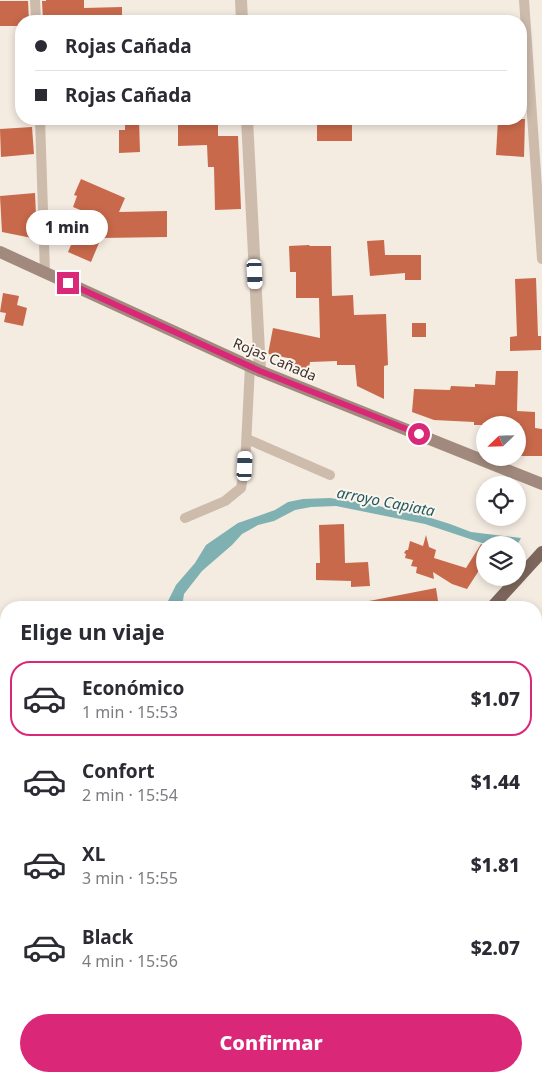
<!DOCTYPE html>
<html lang="es">
<meta charset="utf-8">
<style>
:root{--surface:#fff;--page:#f2f2f3;--text:#2b2b33;--muted:#7c7c81;--line:#e1e1e2;--accent:#db2777}
body{margin:0;font-family:"Noto Sans",sans-serif;background:var(--page);color:var(--text);height:100vh;display:flex;flex-direction:column;font-size:19px;white-space:nowrap}
*{box-sizing:border-box;margin:0}
p{font-size:16px;color:var(--muted)}
.icon{flex:none;width:28px;height:28px;fill:none;stroke:currentColor;stroke-width:2;stroke-linecap:round;stroke-linejoin:round}
.map{position:relative;flex:1;overflow:hidden}
.details{position:absolute;left:0px;top:601px;width:542px;height:481px;display:flex;flex-direction:column;background:var(--surface);border-radius:20px 20px 0 0;box-shadow:0 2px 8px #0003}
.details>*{flex:none}
.top-card{position:absolute;left:15px;top:15px;width:512px;height:110px;border-radius:20px;box-shadow:0 2px 8px #0003;display:grid;align-content:center;height:110px;padding:0 20px;background:var(--surface)}
.needle{width:32px;rotate:247deg}
.fabs{position:absolute;left:476px;top:416px;display:grid;gap:10px}
.fabs a{display:grid;place-items:center;width:50px;height:50px;border-radius:50%;background:var(--surface);box-shadow:0 2px 8px #0003;font-size:25px}
.end{position:absolute;width:22px;height:22px;margin:-11px;border:6px solid #db2777;background:#fff;box-shadow:0 0 0 2px #fff}
.from{border-radius:50%}
.bubble{position:absolute;height:35px;border-radius:18px;background:var(--surface);box-shadow:0 2px 8px #0003;font-size:16px;font-weight:800;line-height:35px;text-align:center}
.car{position:absolute;width:15px;height:30px;margin:-15px -8px;border-radius:6px;box-shadow:0 0 4px 1px #0007;background:linear-gradient(#fff 24%,#345 0 40%,#fff 0 76%,#345 0 86%,#fff 0)}
.top-card b{display:flex;align-items:center;gap:18px;height:48px;font-size:19px}
.top-card b+b{border-top:1px solid var(--line)}
.top-card i{width:12px;height:12px;background:var(--text)}
ul{padding:0;list-style:none}
li{display:flex;align-items:center;gap:15px;height:75px;margin:0 10px 8px;padding:0 10px;border:2px solid transparent;border-radius:20px}
li div{flex:1}
li b{display:block;font-size:19px}
li em{font-style:normal;font-weight:800}
li.current{border-color:var(--accent)}
li>.icon{width:45px;height:45px;stroke-width:1.5}
h2{padding:0 20px;font-size:22px;line-height:60px}
.cta{display:flex;gap:10px;margin-top:auto;padding:10px 20px}
.cta a{flex:1;height:58px;border-radius:30px;background:var(--accent);color:#fff;font-size:20px;font-weight:800;line-height:58px;text-align:center}
.map>svg:first-child{display:block}
.green{fill:#b8c4a0}
.water{fill:#7fb0b2}
.building{fill:#c8694b}
.lines{fill:none;stroke-linecap:round;stroke-linejoin:round}
.lane{stroke:#cdbbac;stroke-width:10}
.street{stroke:#cdbbac;stroke-width:12}
.secondary{stroke:#a18a7d;stroke-width:12}
.primary{stroke:#7d675c;stroke-width:12}
.route{stroke:#db2777;stroke-width:6}
.labels{text-anchor:middle;dominant-baseline:central;stroke-width:4;stroke-linejoin:round;paint-order:stroke}
.street-label{font-size:14px;fill:#3b302b;stroke:#fbf5ee}
.water-label{font-size:15px;font-style:italic;fill:#1f5a5e;stroke:#fbf5ee}
</style>
<div class="map">
<svg width="542" height="1082" viewBox="0 0 542 1082">
<rect width="100%" height="100%" fill="#f4ebe1"/>
<g class="green">
<polygon points="0,911 6,911 6,954 0,957"/>
<polygon points="0,969 6,977 6,1045 0,1042"/>
</g>
<polygon class="water" points="330,498 371,504 402,512 415,513 450,524 471,532 521,538 517,545 485,544 425,524 336,506 311,507 295,510 274,521 258,525 242,534 232,545 202,571 184,594 182,607 165,607 176,585 195,563 206,545 238,523 275,510 288,502 303,499"/>
<g class="building">
<polygon points="46,0 84,0 84,8 122,7 122,21 43,21 42,1 46,1"/>
<polygon points="0,1 28,1 29,21 21,21 21,26 0,26"/>
<polygon points="125,119 139,119 140,152 119,153 119,130 125,130"/>
<polygon points="317,119 332,119 332,121 352,121 352,141 317,141"/>
<polygon points="498,119 525,119 524,157 496,155"/>
<polygon points="218,122 218,136 238,136 241,209 215,210 214,167 208,167 207,145 178,146 178,123"/>
<polygon points="32,127 34,154 1,157 0,129"/>
<polygon points="81,179 125,198 119,212 167,211 167,237 101,238 91,262 68,252 85,212 73,207 77,196 74,195"/>
<polygon points="35,193 37,239 2,232 0,196"/>
<polygon points="384,240 385,255 421,255 421,280 405,280 405,273 370,276 367,241"/>
<polygon points="309,245 310,246 331,246 332,296 353,295 354,315 386,314 388,365 384,366 384,399 357,386 355,365 337,365 337,361 310,362 308,372 291,369 293,359 268,354 273,328 320,338 319,298 296,298 296,272 290,272 289,246"/>
<polygon points="536,278 538,336 541,336 541,350 510,351 510,337 517,336 515,279"/>
<polygon points="3,293 19,296 17,305 27,308 23,326 4,322 6,313 0,312"/>
<rect x="412" y="323" width="14" height="14"/>
<polygon points="496,371 518,371 517,411 535,412 535,428 542,429 542,456 518,456 518,425 474,425 474,422 434,420 412,412 414,389 450,390 451,386 475,387 475,384 495,385"/>
<polygon points="344,524 345,563 368,562 370,586 351,587 351,581 316,580 316,563 320,563 319,525"/>
<polygon points="426,535 429,547 436,550 434,558 466,568 481,544 485,546 485,561 467,589 452,584 433,572 434,579 416,573 417,567 411,566 413,560 405,558 406,554 404,553 406,550 408,550 410,541 423,546"/>
<polygon points="436,588 438,601 432,608 369,608 369,601"/>
</g>
<g class="lines">
<g class="lane">
<polyline points="35,0 36,21"/>
<polyline points="524,0 542,259"/>
<polyline points="40,119 45,273"/>
<polyline points="247,439 330,475"/>
<polyline points="185,518 225,501 241,488 245,466 250,366"/>
<polyline points="536,951 542,986"/>
<polyline points="448,1076 450,1082"/>
</g>
<g class="street">
<polyline points="241,0 242,21"/>
<polyline points="247,119 260,371"/>
</g>
<g class="secondary">
<polyline points="0,252 260,371 542,484"/>
<polyline points="536,625 542,626"/>
</g>
<g class="primary">
<polyline points="491,608 542,552"/>
<polyline points="54,1082 59,1076"/>
</g>
</g>
<g class="lines">
<polyline class="route" points="68,283 260,371 419,434"/>
</g>
<g class="labels">
<g class="street-label">
<text transform="translate(275 359) rotate(23)">Rojas Cañada</text>
</g>
<g class="water-label">
<text transform="translate(386 501) rotate(11)">arroyo Capiata</text>
</g>
</g>
</svg>
<div class="fabs">
<a><svg class="needle" viewBox="-14 -14 28 28"><path d="M0-13l5 13h-10z" fill="#e53935"/><path d="M0 13l5-13h-10z" fill="#7c7c81"/></svg></a>
<a><svg class="icon" aria-label="locate" viewBox="0 0 24 24"><circle cx="12" cy="12" r="6"/><path d="M12 2v4M12 18v4M2 12h4M18 12h4"/></svg></a>
<a><svg class="icon" aria-label="layers" viewBox="0 0 24 24"><path d="M12 4l9 5-9 5-9-5zM3 14l9 5 9-5"/></svg></a>
</div>
<i class="end from" style="left:419px;top:434px"></i>
<i class="end" style="left:68px;top:283px"></i>
<div class="bubble" style="left:26px;top:210px;width:82px">1 min</div>
<i class="car" style="left:255px;top:274px;rotate:177deg"></i>
<i class="car" style="left:245px;top:466px;rotate:3deg"></i>
<div class="top-card">
<b><i class="from"></i>Rojas Cañada</b>
<b><i></i>Rojas Cañada</b>
</div>
<section class="details">
<h2>Elige un viaje</h2>
<ul>
<li class="current"><svg class="icon" aria-label="car" viewBox="0 0 24 24"><path d="M5 17H2v-5l4-1 3-4h7l3 4 3 1v5h-3M9 17h6M6 11h13"/><circle cx="7" cy="17" r="2"/><circle cx="17" cy="17" r="2"/></svg><div><b>Económico</b><p>1 min · 15:53</p></div><em>$1.07</em></li>
<li><svg class="icon" aria-label="car" viewBox="0 0 24 24"><path d="M5 17H2v-5l4-1 3-4h7l3 4 3 1v5h-3M9 17h6M6 11h13"/><circle cx="7" cy="17" r="2"/><circle cx="17" cy="17" r="2"/></svg><div><b>Confort</b><p>2 min · 15:54</p></div><em>$1.44</em></li>
<li><svg class="icon" aria-label="car" viewBox="0 0 24 24"><path d="M5 17H2v-5l4-1 3-4h7l3 4 3 1v5h-3M9 17h6M6 11h13"/><circle cx="7" cy="17" r="2"/><circle cx="17" cy="17" r="2"/></svg><div><b>XL</b><p>3 min · 15:55</p></div><em>$1.81</em></li>
<li><svg class="icon" aria-label="car" viewBox="0 0 24 24"><path d="M5 17H2v-5l4-1 3-4h7l3 4 3 1v5h-3M9 17h6M6 11h13"/><circle cx="7" cy="17" r="2"/><circle cx="17" cy="17" r="2"/></svg><div><b>Black</b><p>4 min · 15:56</p></div><em>$2.07</em></li>
</ul>
<div class="cta"><a>Confirmar</a></div>
</section>
</div>
